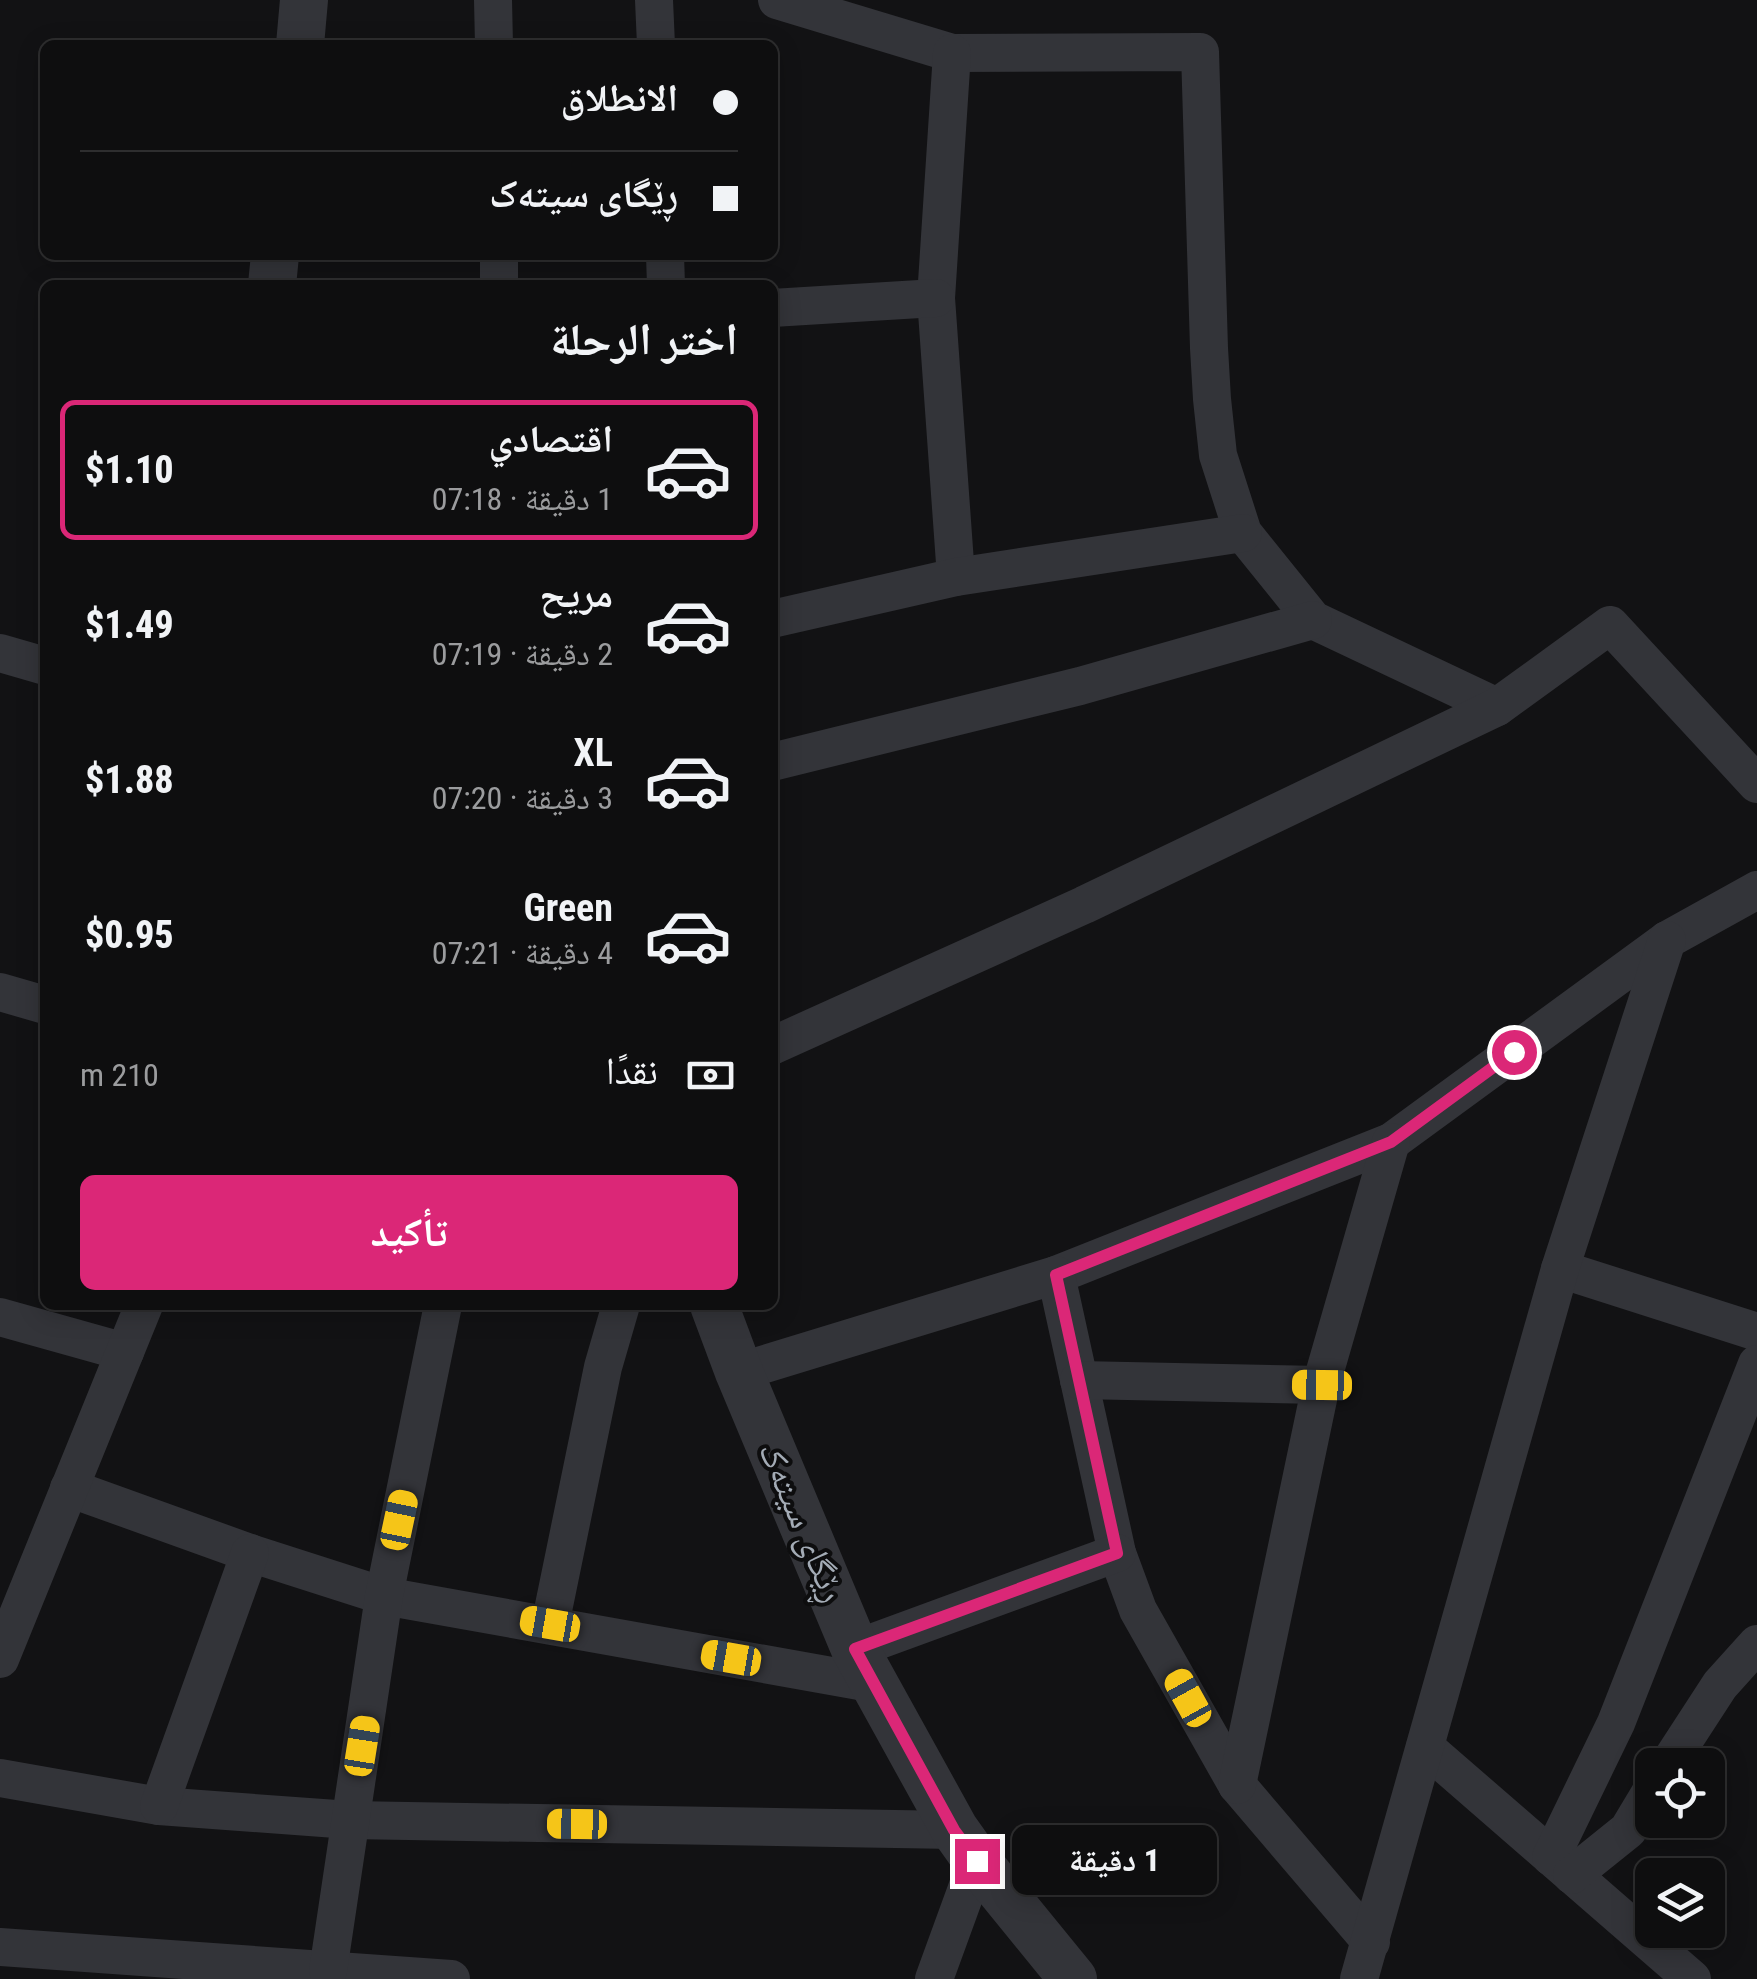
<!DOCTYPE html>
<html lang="ar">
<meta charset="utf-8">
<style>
:root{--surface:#0e0e0f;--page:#171718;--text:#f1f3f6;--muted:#9b9c9e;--line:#2e2e2f;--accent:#db2777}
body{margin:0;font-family:"Roboto Condensed","Noto Naskh Arabic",sans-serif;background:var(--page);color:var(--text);direction:rtl;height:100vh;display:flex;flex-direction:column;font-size:38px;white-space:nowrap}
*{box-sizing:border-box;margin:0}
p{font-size:32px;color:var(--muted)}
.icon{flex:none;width:55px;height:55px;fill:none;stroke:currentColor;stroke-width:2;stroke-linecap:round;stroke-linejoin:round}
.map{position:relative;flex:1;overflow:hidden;direction:ltr}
.panel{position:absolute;left:40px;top:280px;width:738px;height:1030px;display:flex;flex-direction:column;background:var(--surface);border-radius:15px;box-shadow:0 5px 25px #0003,0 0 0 2px var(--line);direction:rtl}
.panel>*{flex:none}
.guide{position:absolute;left:40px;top:40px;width:738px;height:220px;border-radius:15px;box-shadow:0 5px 25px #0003,0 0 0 2px var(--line);direction:rtl;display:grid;align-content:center;height:220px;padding:0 40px;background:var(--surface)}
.buttons{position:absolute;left:1635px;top:1748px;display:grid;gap:20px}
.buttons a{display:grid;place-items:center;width:90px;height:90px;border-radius:15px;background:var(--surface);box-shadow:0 5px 25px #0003,0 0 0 2px var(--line);font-size:50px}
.end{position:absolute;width:45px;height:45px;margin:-22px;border:12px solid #db2777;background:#fff;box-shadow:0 0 0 5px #fff}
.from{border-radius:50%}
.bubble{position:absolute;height:70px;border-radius:15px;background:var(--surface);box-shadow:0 5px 25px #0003,0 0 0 2px var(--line);font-size:32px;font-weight:800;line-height:70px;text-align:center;direction:rtl}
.car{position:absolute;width:30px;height:60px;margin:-30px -15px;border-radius:12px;box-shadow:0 0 8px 2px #0007;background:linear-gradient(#f5c518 24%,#345 0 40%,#f5c518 0 76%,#345 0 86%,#f5c518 0)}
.guide b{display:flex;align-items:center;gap:35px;height:95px;font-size:38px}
.guide b+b{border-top:2px solid var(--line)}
.guide i{width:25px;height:25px;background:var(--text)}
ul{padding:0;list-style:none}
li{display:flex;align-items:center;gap:30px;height:140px;margin:0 20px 15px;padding:0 20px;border:5px solid transparent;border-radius:15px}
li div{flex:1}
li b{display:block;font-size:38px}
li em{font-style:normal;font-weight:800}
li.selected{border-color:var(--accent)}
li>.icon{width:90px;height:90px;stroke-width:1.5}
h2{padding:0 40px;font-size:45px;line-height:120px}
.pay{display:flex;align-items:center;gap:25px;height:110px;padding:0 40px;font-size:38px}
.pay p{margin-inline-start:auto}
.action{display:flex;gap:20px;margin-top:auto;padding:20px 40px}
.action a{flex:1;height:115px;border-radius:15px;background:var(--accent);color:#fff;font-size:40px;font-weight:800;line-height:115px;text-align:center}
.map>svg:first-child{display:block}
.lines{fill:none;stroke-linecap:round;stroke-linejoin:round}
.minor{stroke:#333439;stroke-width:38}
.tertiary{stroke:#333439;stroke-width:48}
.route{stroke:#db2777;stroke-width:12}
.labels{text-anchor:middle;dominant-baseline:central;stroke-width:8;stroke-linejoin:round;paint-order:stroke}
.street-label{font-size:35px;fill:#a3abb5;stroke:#0d0d0e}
</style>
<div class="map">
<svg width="1757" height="1979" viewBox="0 0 1757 1979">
<rect width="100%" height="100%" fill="#121214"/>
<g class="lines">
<g class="minor">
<polyline points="493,0 494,45"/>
<polyline points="654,0 656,45"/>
<polyline points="777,0 952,53 1200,52 1209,348 1212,399 1218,455 1243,533 1313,620 1497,707"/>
<polyline points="952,53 936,298 956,577"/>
<polyline points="499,255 499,285"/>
<polyline points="665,255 666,285"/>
<polyline points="772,308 936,298"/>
<polyline points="772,619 956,577 1243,533"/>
<polyline points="0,653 45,666"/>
<polyline points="772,762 1080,686 1313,620"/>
<polyline points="0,992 45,1005"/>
<polyline points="772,1046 1084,905 1497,707 1610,625 1757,784"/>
<polyline points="1560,1269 1757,1332"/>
<polyline points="1056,1275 1391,1142 1667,940 1757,890"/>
<polyline points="0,1317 125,1352"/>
<polyline points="739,1372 1056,1275 1117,1553 1138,1610 1237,1785 1371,1942"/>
<polyline points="1079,1380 1321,1385"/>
<polyline points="69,1488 250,1553 384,1596 876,1684"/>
<polyline points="550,1625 603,1367 621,1305"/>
<polyline points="855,1649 1117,1553"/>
<polyline points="0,1659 144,1305"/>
<polyline points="1425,1747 1692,1979"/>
<polyline points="1668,1765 1720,1685 1757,1644"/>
<polyline points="0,1778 159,1806 350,1820 955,1830"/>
<polyline points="1237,1785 1321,1385 1391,1142"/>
<polyline points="159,1806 250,1553"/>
<polyline points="1551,1857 1616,1723 1757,1364"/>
<polyline points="1572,1875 1628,1830 1652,1790"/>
<polyline points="0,1947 451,1979"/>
<polyline points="328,1971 384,1596 443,1305"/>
<polyline points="934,1979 977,1861"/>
<polyline points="1359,1979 1560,1269 1667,940"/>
</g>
<g class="tertiary">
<polyline points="300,45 304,0"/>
<polyline points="272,285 275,255"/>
<polyline points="714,1305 739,1372 855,1649 955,1830 977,1861 1073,1979"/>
</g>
</g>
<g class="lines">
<polyline class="route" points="977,1861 954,1830 855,1649 1117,1553 1056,1275 1391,1142 1514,1052"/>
</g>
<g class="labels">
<g class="street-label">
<text transform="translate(802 1522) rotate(67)">ڕێگای سیتەک</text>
</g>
</g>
</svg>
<div class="buttons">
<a><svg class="icon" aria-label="locate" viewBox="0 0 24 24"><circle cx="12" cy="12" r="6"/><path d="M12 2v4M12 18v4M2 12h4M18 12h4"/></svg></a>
<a><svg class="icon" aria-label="layers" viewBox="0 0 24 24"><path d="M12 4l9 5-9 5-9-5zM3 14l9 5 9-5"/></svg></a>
</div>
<i class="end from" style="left:1514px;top:1052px"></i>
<i class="end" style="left:977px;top:1861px"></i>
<div class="bubble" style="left:1012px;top:1825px;width:205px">1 دقيقة</div>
<i class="car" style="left:1322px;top:1385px;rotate:271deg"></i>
<i class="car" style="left:399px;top:1520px;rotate:12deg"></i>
<i class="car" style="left:550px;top:1624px;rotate:280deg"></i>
<i class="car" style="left:731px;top:1658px;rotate:280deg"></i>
<i class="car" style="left:1188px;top:1698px;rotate:331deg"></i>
<i class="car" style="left:362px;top:1746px;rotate:9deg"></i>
<i class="car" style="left:577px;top:1824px;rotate:271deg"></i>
<div class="guide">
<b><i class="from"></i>الانطلاق</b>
<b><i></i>ڕێگای سیتەک</b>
</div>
<section class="panel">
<h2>اختر الرحلة</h2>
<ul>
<li class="selected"><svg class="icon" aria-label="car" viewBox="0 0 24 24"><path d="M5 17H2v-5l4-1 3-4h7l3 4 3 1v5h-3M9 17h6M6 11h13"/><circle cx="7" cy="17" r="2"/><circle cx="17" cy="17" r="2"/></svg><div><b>اقتصادي</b><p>1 دقيقة · 07:18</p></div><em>$1.10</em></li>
<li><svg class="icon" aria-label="car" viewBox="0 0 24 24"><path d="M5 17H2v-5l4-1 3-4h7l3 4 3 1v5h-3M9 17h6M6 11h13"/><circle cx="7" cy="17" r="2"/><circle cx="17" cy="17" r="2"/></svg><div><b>مريح</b><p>2 دقيقة · 07:19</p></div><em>$1.49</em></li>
<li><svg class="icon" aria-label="car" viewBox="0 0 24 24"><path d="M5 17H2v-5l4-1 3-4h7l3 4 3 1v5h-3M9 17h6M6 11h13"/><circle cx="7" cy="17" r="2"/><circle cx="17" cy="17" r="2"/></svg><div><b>XL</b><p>3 دقيقة · 07:20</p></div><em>$1.88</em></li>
<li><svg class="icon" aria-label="car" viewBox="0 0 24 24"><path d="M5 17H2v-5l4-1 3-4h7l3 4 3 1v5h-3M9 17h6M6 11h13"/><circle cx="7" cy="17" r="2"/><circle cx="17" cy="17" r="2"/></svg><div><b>Green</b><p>4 دقيقة · 07:21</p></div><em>$0.95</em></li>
</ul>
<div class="pay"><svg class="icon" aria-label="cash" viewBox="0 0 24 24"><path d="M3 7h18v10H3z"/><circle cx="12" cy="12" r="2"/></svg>نقدًا<p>210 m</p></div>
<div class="action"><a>تأكيد</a></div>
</section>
</div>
